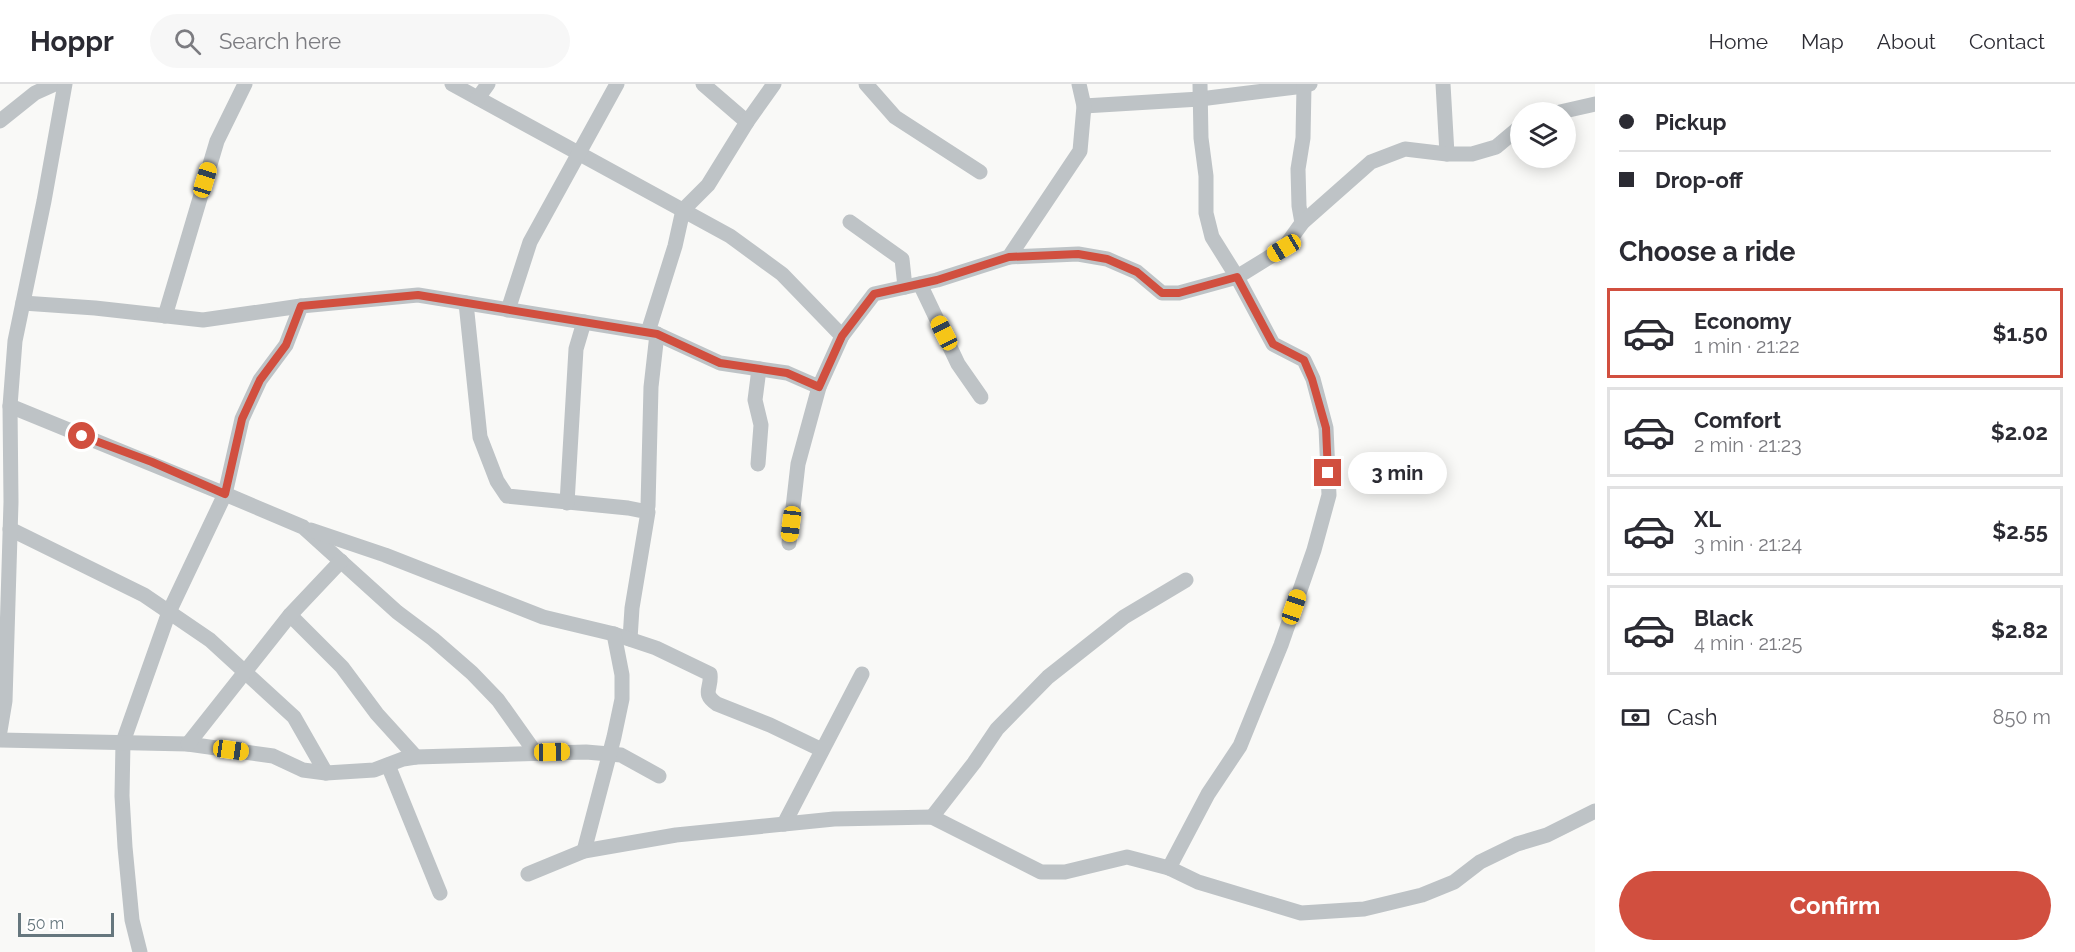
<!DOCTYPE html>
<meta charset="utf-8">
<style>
:root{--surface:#fff;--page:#f7f7f7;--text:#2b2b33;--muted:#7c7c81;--line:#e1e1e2;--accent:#d14f3f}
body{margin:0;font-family:Raleway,sans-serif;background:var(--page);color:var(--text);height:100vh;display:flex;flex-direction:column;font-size:22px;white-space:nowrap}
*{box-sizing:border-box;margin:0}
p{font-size:20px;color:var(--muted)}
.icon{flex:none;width:33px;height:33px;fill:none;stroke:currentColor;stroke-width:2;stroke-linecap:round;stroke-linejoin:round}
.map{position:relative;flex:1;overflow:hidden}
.side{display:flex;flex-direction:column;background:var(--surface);width:480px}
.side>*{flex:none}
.guide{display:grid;align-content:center;height:132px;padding:0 24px;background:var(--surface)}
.fabs{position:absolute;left:1510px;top:18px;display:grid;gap:12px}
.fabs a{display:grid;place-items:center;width:66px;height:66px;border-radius:50%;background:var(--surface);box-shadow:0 3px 15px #0003;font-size:30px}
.scale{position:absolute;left:18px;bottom:15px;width:96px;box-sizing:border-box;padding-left:6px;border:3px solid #66777e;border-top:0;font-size:16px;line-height:21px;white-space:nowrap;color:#66777e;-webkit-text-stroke:4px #fff;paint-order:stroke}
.end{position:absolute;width:27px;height:27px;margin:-14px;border:8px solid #d14f3f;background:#fff;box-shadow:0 0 0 3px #fff}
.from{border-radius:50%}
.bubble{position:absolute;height:42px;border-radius:21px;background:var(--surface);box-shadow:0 3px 15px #0003;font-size:20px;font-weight:700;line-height:42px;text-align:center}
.car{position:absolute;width:18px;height:36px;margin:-18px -9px;border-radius:8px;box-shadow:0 0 4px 2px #0007;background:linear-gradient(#f5c518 24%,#345 0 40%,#f5c518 0 76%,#345 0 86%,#f5c518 0)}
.guide b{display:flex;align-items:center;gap:21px;height:57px;font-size:22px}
.guide b+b{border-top:2px solid var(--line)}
.guide i{width:15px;height:15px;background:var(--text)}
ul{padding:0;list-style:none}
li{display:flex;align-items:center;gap:18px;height:90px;margin:0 12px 9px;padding:0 12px;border:3px solid var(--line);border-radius:0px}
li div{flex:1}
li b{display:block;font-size:22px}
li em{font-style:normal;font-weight:700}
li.current{border-color:var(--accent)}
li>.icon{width:54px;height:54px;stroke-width:1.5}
h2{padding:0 24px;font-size:27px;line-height:72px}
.pay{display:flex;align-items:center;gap:15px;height:66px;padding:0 24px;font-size:22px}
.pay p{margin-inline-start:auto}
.primary-button{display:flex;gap:12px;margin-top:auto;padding:12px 24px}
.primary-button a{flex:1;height:69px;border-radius:36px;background:var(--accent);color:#fff;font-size:24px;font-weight:700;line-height:69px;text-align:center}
header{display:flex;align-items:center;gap:36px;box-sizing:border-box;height:84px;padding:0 30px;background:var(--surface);border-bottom:2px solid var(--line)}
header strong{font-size:28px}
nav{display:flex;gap:33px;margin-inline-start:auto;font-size:21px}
.search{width:420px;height:54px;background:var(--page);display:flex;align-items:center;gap:15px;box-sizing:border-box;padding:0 21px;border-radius:33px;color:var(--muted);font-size:22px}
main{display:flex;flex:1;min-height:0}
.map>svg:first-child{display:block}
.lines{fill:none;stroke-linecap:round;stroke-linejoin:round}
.minor{stroke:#bec3c6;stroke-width:15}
.route{stroke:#d14f3f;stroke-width:8}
</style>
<header>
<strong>Hoppr</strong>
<div class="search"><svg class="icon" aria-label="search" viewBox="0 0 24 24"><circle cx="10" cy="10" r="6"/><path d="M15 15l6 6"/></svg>Search here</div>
<nav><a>Home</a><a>Map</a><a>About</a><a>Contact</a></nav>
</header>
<main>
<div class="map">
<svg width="1595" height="868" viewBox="0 0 1595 868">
<rect width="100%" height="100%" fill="#f9f9f7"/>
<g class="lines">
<g class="minor">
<polyline points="452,0 730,152 782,190 842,252"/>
<polyline points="703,0 747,38"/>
<polyline points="866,0 895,33 980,88"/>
<polyline points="1443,0 1447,70"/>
<polyline points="478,14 488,0"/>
<polyline points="1084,22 1200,15 1304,2 1310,0"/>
<polyline points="1560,28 1595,20"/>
<polyline points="0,37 35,9 55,0"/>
<polyline points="850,138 902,175 905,203"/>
<polyline points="1302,139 1299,122 1298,85 1303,54 1304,2"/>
<polyline points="1009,173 1078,170 1107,175 1137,188 1162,209 1179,209 1237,193 1284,164 1302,139 1371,78 1405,65 1447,70 1472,70 1496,63 1521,42"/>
<polyline points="920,200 958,280 981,313"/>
<polyline points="23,219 95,224 203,236 301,222 418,211 657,250 720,279 787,289 819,303 842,252 874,210 937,196 1009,173 1080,67 1084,22 1079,0"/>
<polyline points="466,219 480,353 497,397 507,412 628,424 648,428 632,524 630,555"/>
<polyline points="301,222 286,261 260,296 242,335 225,410 303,443 397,528 433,555 472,589 498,616 535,668"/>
<polyline points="508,226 530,158 617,0"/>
<polyline points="165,232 217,57 245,0"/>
<polyline points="648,248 675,162 683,126 708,101 747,38 774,0"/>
<polyline points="10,322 225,410 169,528 123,658 122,712 125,763 132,836 140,868"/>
<polyline points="758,380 761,341 755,316 759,285"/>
<polyline points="567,419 576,265 584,238"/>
<polyline points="648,422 651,303 657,250"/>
<polyline points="10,445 144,511 210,556 294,633 326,689"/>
<path d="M311,446L385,471L543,533L614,550L656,564L710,590C712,605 701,609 717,620L770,641L822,666"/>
<polyline points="789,459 798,380 819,303"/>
<polyline points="290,531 342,583 377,630 416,673"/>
<polyline points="0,647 5,617 11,418 10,322 15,257 44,117 65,0"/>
<polyline points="0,656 188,660 273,672 303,686 326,689 374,686 403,675 416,673 586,668 621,671 659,692"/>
<polyline points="188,660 290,531 341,477"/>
<polyline points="388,681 440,809"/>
<polyline points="932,733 974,679 997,645 1048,593 1124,533 1186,496"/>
<polyline points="784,740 862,590"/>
<polyline points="584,767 614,653 622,615 622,591 614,550"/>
<polyline points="1169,784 1208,710 1240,662 1281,561 1314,466 1329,411 1326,344 1313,295 1304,276 1273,260 1237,193 1212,153 1206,129 1206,92 1201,54 1200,0"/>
<polyline points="528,790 584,767 676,751 834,735 932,733 1041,788 1065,788 1127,773 1169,784 1198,798 1301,829 1364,825 1422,811 1454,798 1480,778 1517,760 1547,751 1595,727"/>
</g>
</g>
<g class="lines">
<polyline class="route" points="82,352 152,378 225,410 242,335 260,296 286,261 301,222 418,211 657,250 720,279 787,289 819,303 842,252 874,210 937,196 1009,173 1078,170 1107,175 1137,188 1162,209 1179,209 1237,193 1273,260 1304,276 1312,295 1326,344 1328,389"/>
</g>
</svg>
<div class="fabs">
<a><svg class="icon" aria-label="layers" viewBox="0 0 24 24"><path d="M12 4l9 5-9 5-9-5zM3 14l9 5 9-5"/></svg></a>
</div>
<div class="scale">50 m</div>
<i class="end from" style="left:82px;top:352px"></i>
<i class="end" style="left:1328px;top:389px"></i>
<div class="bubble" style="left:1348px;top:368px;width:99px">3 min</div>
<i class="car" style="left:205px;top:96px;rotate:17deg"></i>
<i class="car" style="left:1284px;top:164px;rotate:239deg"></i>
<i class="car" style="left:944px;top:249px;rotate:333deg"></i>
<i class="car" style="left:791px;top:440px;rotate:187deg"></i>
<i class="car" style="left:1294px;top:523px;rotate:19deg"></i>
<i class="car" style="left:231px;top:666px;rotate:98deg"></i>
<i class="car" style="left:552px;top:668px;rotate:89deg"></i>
</div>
<section class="side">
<div class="guide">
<b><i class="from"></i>Pickup</b>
<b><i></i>Drop-off</b>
</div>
<h2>Choose a ride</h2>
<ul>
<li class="current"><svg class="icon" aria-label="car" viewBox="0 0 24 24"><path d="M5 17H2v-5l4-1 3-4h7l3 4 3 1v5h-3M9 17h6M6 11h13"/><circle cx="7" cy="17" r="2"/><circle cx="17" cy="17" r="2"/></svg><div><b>Economy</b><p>1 min · 21:22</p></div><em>$1.50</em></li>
<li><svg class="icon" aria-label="car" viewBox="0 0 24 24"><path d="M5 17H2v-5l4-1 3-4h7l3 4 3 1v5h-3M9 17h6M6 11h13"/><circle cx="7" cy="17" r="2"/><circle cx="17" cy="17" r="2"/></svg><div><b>Comfort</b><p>2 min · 21:23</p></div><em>$2.02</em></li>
<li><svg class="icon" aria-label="car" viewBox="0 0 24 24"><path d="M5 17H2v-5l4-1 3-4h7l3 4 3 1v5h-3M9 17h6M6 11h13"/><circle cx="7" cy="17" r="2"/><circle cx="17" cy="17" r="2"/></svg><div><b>XL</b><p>3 min · 21:24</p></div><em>$2.55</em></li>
<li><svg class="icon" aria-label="car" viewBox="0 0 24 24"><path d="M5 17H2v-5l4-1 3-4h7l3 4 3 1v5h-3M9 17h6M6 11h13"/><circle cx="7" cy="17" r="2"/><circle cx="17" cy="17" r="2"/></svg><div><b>Black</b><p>4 min · 21:25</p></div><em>$2.82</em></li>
</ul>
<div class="pay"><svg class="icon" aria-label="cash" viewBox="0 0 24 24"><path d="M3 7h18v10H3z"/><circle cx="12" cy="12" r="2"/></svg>Cash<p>850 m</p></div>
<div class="primary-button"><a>Confirm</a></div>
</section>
</main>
